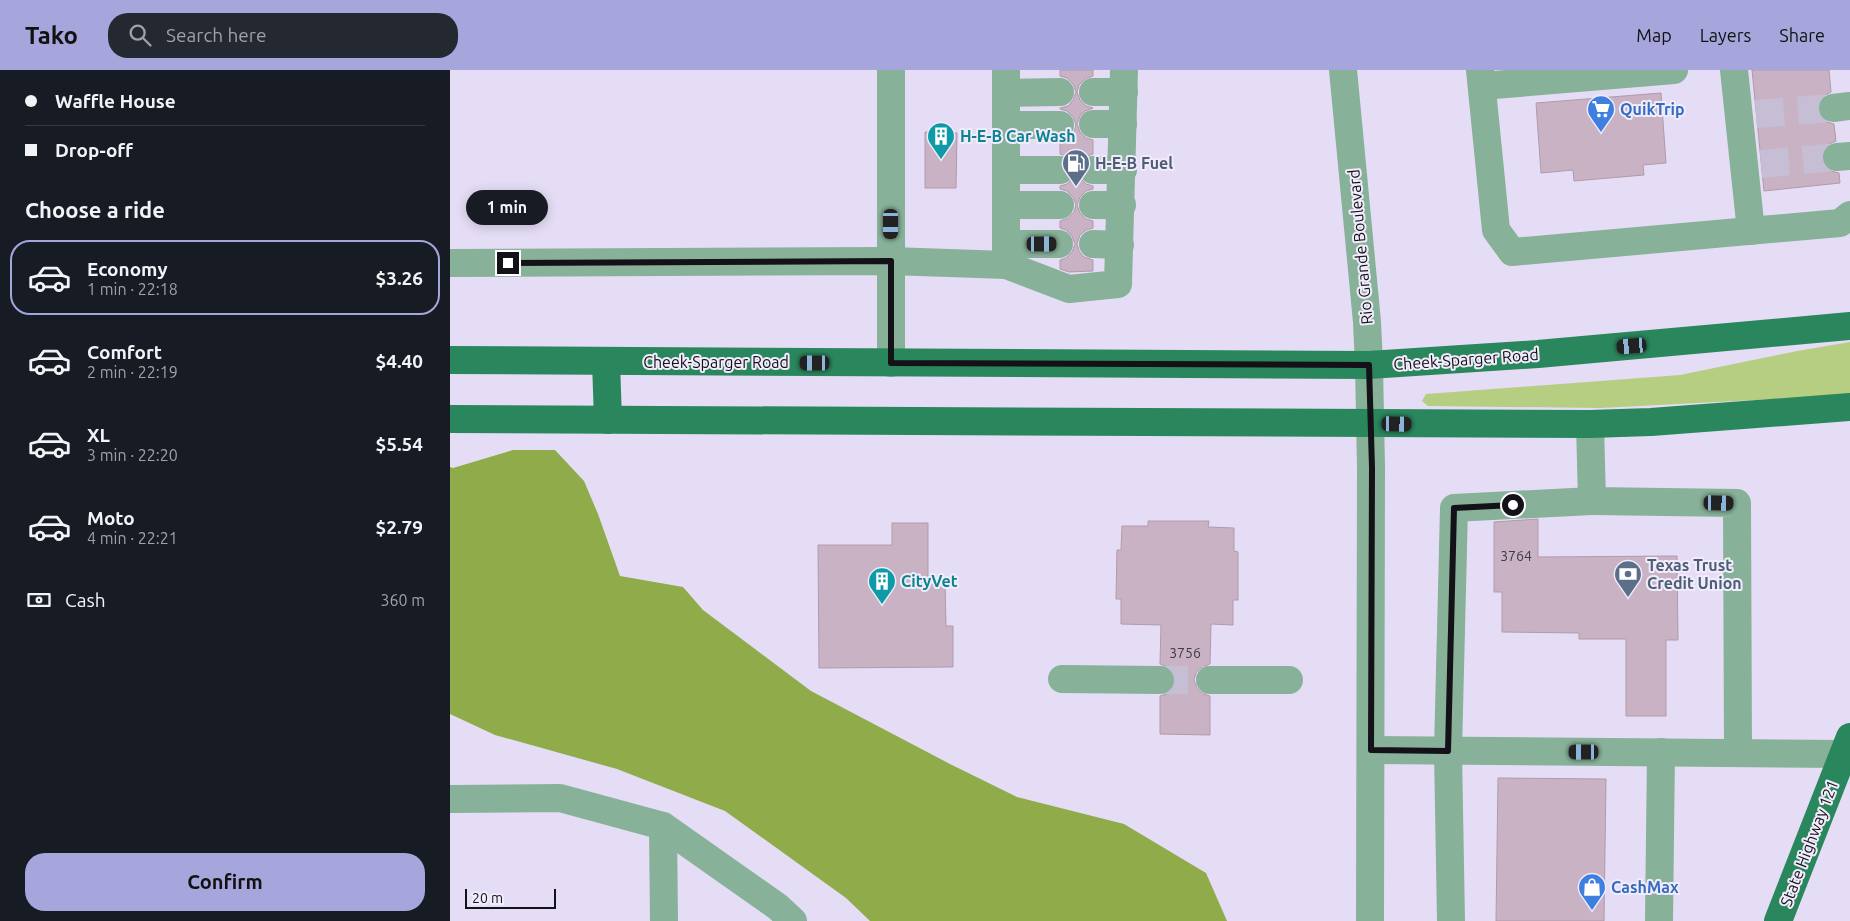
<!DOCTYPE html>
<meta charset="utf-8">
<style>
:root{--surface:#171b24;--page:#242831;--text:#f1f3f6;--muted:#9ea1a6;--line:#363941;--accent:#a6a5dc}
body{margin:0;font-family:Ubuntu,sans-serif;background:var(--page);color:var(--text);height:100vh;display:flex;flex-direction:column;font-size:19px;white-space:nowrap}
*{box-sizing:border-box;margin:0}
p{font-size:16px;color:var(--muted)}
.icon{flex:none;width:28px;height:28px;fill:none;stroke:currentColor;stroke-width:2;stroke-linecap:round;stroke-linejoin:round}
.map{position:relative;flex:1;overflow:hidden}
.drawer{display:flex;flex-direction:column;background:var(--surface);width:450px}
.drawer>*{flex:none}
.banner{display:grid;align-content:center;height:110px;padding:0 25px;background:var(--surface)}
.scale{position:absolute;left:15px;bottom:12px;width:91px;box-sizing:border-box;padding-left:5px;border:2px solid #141119;border-top:0;font-size:14px;line-height:18px;white-space:nowrap;color:#141119;-webkit-text-stroke:4px #f1ecfb;paint-order:stroke}
.end{position:absolute;width:22px;height:22px;margin:-11px;border:6px solid #141119;background:#fff;box-shadow:0 0 0 2px #fff}
.from{border-radius:50%}
.bubble{position:absolute;height:35px;border-radius:18px;background:var(--surface);box-shadow:0 2px 12px #0003;font-size:16px;font-weight:700;line-height:35px;text-align:center}
.car{position:absolute;width:15px;height:30px;margin:-15px -8px;border-radius:6px;box-shadow:0 0 4px 1px #0007;background:linear-gradient(#222 24%,#8ab4d8 0 40%,#222 0 76%,#8ab4d8 0 86%,#222 0)}
.banner b{display:flex;align-items:center;gap:18px;height:48px;font-size:19px}
.banner b+b{border-top:1px solid var(--line)}
.banner i{width:12px;height:12px;background:var(--text)}
ul{padding:0;list-style:none}
li{display:flex;align-items:center;gap:15px;height:75px;margin:0 10px 8px;padding:0 15px;border:2px solid transparent;border-radius:20px}
li div{flex:1}
li b{display:block;font-size:19px}
li em{font-style:normal;font-weight:700}
li.on{border-color:var(--accent)}
li>.icon{width:45px;height:45px;stroke-width:1.5}
h2{padding:0 25px;font-size:22px;line-height:60px}
.pay{display:flex;align-items:center;gap:12px;height:55px;padding:0 25px;font-size:19px}
.pay p{margin-inline-start:auto}
.action{display:flex;gap:10px;margin-top:auto;padding:10px 25px}
.action a{flex:1;height:58px;border-radius:20px;background:var(--accent);color:#111;font-size:20px;font-weight:700;line-height:58px;text-align:center}
header{display:flex;align-items:center;gap:30px;box-sizing:border-box;height:70px;padding:0 25px;background:var(--accent);color:#111}
header strong{font-size:24px}
nav{display:flex;gap:28px;margin-inline-start:auto;font-size:18px}
.search{width:350px;height:45px;background:var(--page);display:flex;align-items:center;gap:12px;box-sizing:border-box;padding:0 18px;border-radius:20px;color:var(--muted);font-size:19px}
main{display:flex;flex:1;min-height:0}
.map>svg:first-child{display:block}
.green{fill:#b5ce81}
.forest{fill:#8fab4a}
.building{fill:#c8b2c3;stroke:#b09aab}
.lines{fill:none;stroke-linecap:round;stroke-linejoin:round}
.minor-tunnel{stroke:#c6bed5;stroke-width:28;stroke-dasharray:28 14;stroke-linecap:butt}
.minor{stroke:#87b199;stroke-width:28}
.major{stroke:#2a875d;stroke-width:28}
.route{stroke:#141119;stroke-width:6}
.labels{text-anchor:middle;dominant-baseline:central;stroke-width:4;stroke-linejoin:round;paint-order:stroke}
.number-label{font-size:14px;fill:#413944}
.shop-label{font-size:16px;font-weight:bold;fill:#366cbe;stroke:#f1ecfb;text-anchor:start}
.culture-label{font-size:16px;font-weight:bold;fill:#0d838f;stroke:#f1ecfb;text-anchor:start}
.service-label{font-size:16px;font-weight:bold;fill:#4e5e75;stroke:#f1ecfb;text-anchor:start}
.street-label{font-size:16px;fill:#141119;stroke:#f1ecfb}
</style>
<header>
<strong>Tako</strong>
<div class="search"><svg class="icon" aria-label="search" viewBox="0 0 24 24"><circle cx="10" cy="10" r="6"/><path d="M15 15l6 6"/></svg>Search here</div>
<nav><a>Map</a><a>Layers</a><a>Share</a></nav>
</header>
<main>
<section class="drawer">
<div class="banner">
<b><i class="from"></i>Waffle House</b>
<b><i></i>Drop-off</b>
</div>
<h2>Choose a ride</h2>
<ul>
<li class="on"><svg class="icon" aria-label="car" viewBox="0 0 24 24"><path d="M5 17H2v-5l4-1 3-4h7l3 4 3 1v5h-3M9 17h6M6 11h13"/><circle cx="7" cy="17" r="2"/><circle cx="17" cy="17" r="2"/></svg><div><b>Economy</b><p>1 min · 22:18</p></div><em>$3.26</em></li>
<li><svg class="icon" aria-label="car" viewBox="0 0 24 24"><path d="M5 17H2v-5l4-1 3-4h7l3 4 3 1v5h-3M9 17h6M6 11h13"/><circle cx="7" cy="17" r="2"/><circle cx="17" cy="17" r="2"/></svg><div><b>Comfort</b><p>2 min · 22:19</p></div><em>$4.40</em></li>
<li><svg class="icon" aria-label="car" viewBox="0 0 24 24"><path d="M5 17H2v-5l4-1 3-4h7l3 4 3 1v5h-3M9 17h6M6 11h13"/><circle cx="7" cy="17" r="2"/><circle cx="17" cy="17" r="2"/></svg><div><b>XL</b><p>3 min · 22:20</p></div><em>$5.54</em></li>
<li><svg class="icon" aria-label="car" viewBox="0 0 24 24"><path d="M5 17H2v-5l4-1 3-4h7l3 4 3 1v5h-3M9 17h6M6 11h13"/><circle cx="7" cy="17" r="2"/><circle cx="17" cy="17" r="2"/></svg><div><b>Moto</b><p>4 min · 22:21</p></div><em>$2.79</em></li>
</ul>
<div class="pay"><svg class="icon" aria-label="cash" viewBox="0 0 24 24"><path d="M3 7h18v10H3z"/><circle cx="12" cy="12" r="2"/></svg>Cash<p>360 m</p></div>
<div class="action"><a>Confirm</a></div>
</section>
<div class="map">
<svg width="1400" height="851" viewBox="0 0 1400 851">
<rect width="100%" height="100%" fill="#e5ddf6"/>
<polygon class="green" points="1400,272 1400,325 1151,338 978,336 972,331 976,324 1230,305 1347,281"/>
<polygon class="forest" points="63,380 105,380 134,411 148,444 170,506 233,517 253,540 361,621 500,694 567,727 674,754 756,803 777,851 420,851 396,828 275,741 167,699 45,665 0,644 0,397 3,398"/>
<g class="building">
<polygon points="610,0 643,0 643,6 635,9 629,15 627,22 630,30 636,36 643,38 635,41 630,46 627,54 630,62 636,68 643,70 643,84 635,87 629,93 627,100 630,108 636,114 643,116 643,119 636,121 630,127 627,135 630,143 636,149 643,151 643,158 636,160 630,165 627,174 629,181 634,187 643,190 643,201 619,202 610,199 610,190 616,188 622,182 625,174 622,166 616,160 610,158 610,151 618,148 624,142 626,135 623,127 617,121 610,119 610,116 617,114 623,108 626,100 623,92 617,86 610,84 610,71 618,68 624,62 626,55 623,47 617,41 610,39 610,38 618,36 623,30 626,22 623,14 617,8 610,6"/>
<polygon points="1302,0 1379,0 1381,22 1373,26 1369,32 1367,39 1371,48 1377,52 1384,54 1386,71 1379,74 1373,80 1372,89 1374,95 1380,101 1389,103 1390,113 1314,121"/>
<polygon points="1211,23 1216,93 1193,95 1194,105 1124,111 1123,100 1091,103 1086,33"/>
<polygon points="475,62 507,63 506,118 475,118"/>
<polygon points="1088,449 1088,487 1227,486 1228,570 1216,570 1216,646 1176,646 1176,569 1129,569 1129,563 1052,562 1052,522 1044,522 1044,452"/>
<polygon points="698,451 759,451 758,457 784,458 784,481 788,482 788,530 783,530 783,555 761,554 760,594 752,597 746,603 744,610 747,618 753,624 760,626 760,665 710,664 710,626 717,624 723,618 726,610 724,603 718,597 710,594 711,555 671,554 671,529 666,529 667,480 671,480 672,456 698,456"/>
<polygon points="442,453 478,453 478,514 495,514 496,556 503,556 503,597 369,598 368,475 442,475"/>
<polygon points="1048,708 1156,709 1154,851 1046,851"/>
</g>
<g class="lines">
<g class="minor-tunnel">
<polyline points="1306,44 1383,38"/>
<polyline points="1311,94 1387,87"/>
<polyline points="710,610 760,610"/>
</g>
<g class="minor">
<polyline points="441,0 441,293"/>
<polyline points="556,0 556,195"/>
<polyline points="893,0 917,252 919,295 921,398 920,851"/>
<polyline points="1030,0 1046,160 1062,182 1390,153 1400,145"/>
<polyline points="1284,0 1301,161"/>
<polyline points="1032,16 1224,0"/>
<polyline points="643,22 674,22"/>
<polyline points="556,23 610,22"/>
<polyline points="1383,38 1400,36"/>
<polyline points="643,54 673,54"/>
<polyline points="556,55 610,55"/>
<polyline points="1387,87 1400,86"/>
<polyline points="556,100 610,100"/>
<polyline points="643,100 673,100"/>
<polyline points="556,135 610,135"/>
<polyline points="643,135 672,135"/>
<polyline points="556,174 609,174"/>
<polyline points="643,174 670,175"/>
<polyline points="0,193 441,191 556,195 619,219 668,214 674,0"/>
<polyline points="1140,354 1142,431 1287,433 1288,683"/>
<polyline points="612,609 710,610"/>
<polyline points="760,610 839,610"/>
<polyline points="921,680 1393,684"/>
<polyline points="0,729 110,728 213,756 328,837 343,851"/>
<polyline points="213,756 214,851"/>
<polyline points="1001,851 998,681 1004,438 1142,431"/>
<polyline points="1209,851 1211,682"/>
</g>
<g class="major">
<polyline points="0,290 919,295 1088,284 1400,256"/>
<polyline points="156,292 158,350"/>
<polyline points="0,349 1140,354 1201,352 1400,337"/>
<polyline points="1328,851 1400,667"/>
</g>
</g>
<g class="lines">
<polyline class="route" points="58,193 441,191 441,293 919,295 922,398 921,680 998,681 1004,438 1063,435"/>
</g>
<defs>
<g id="supermarket-pin" transform="scale(1.4375)"><path d="M0 17L-7.5 6A9.5 9.5 0 1 1 7.5 6Z" fill="#3f7fe0" stroke="#f1ecfb"/><path d="M-6-5.5h2.5l.6 2H6L4.5 2H-2.5L-4.4-4H-6ZM-1.5 3.2a1.3 1.3 0 1 0 .1 0ZM3 3.2a1.3 1.3 0 1 0 .1 0Z" fill="#fff"/></g>
<g id="building-pin" transform="scale(1.4375)"><path d="M0 17L-7.5 6A9.5 9.5 0 1 1 7.5 6Z" fill="#0f9aa8" stroke="#f1ecfb"/><path d="M-4-6H4V6H1V3H-1V6H-4ZM-2.5-4.3h1.7v1.8h-1.7ZM.8-4.3h1.7v1.8H.8ZM-2.5-1h1.7V.8h-1.7ZM.8-1h1.7V.8H.8Z" fill="#fff"/></g>
<g id="fuel-pin" transform="scale(1.4375)"><path d="M0 17L-7.5 6A9.5 9.5 0 1 1 7.5 6Z" fill="#5c6f8a" stroke="#f1ecfb"/><path d="M-5.5-6h7V0h2V4h1.3V-2.5L3-4.5l.8-.8L6-3V5H2.5V1h-1V6h-7ZM-4.2-4.7v3.2H.2V-4.7Z" fill="#fff"/></g>
<g id="bank-pin" transform="scale(1.4375)"><path d="M0 17L-7.5 6A9.5 9.5 0 1 1 7.5 6Z" fill="#5c6f8a" stroke="#f1ecfb"/><path d="M-6-4H6V4H-6ZM0-2.3a2.3 2.3 0 1 0 0 4.6a2.3 2.3 0 1 0 0-4.6Z" fill="#fff"/></g>
<g id="shop-pin" transform="scale(1.4375)"><path d="M0 17L-7.5 6A9.5 9.5 0 1 1 7.5 6Z" fill="#3f7fe0" stroke="#f1ecfb"/><path d="M-5-2.5h2.3a2.7 3.5 0 0 1 5.4 0H5L5.5 6h-11ZM-1.5-2.5h3a1.5 2.3 0 0 0-3 0Z" fill="#fff"/></g>
</defs>
<g fill-rule="evenodd">
<use href="#supermarket-pin" x="1151" y="39"/>
<use href="#building-pin" x="491" y="66"/>
<use href="#fuel-pin" x="626" y="93"/>
<use href="#bank-pin" x="1178" y="504"/>
<use href="#building-pin" x="432" y="511"/>
<use href="#shop-pin" x="1142" y="817"/>
</g>
<g class="labels">
<g class="number-label">
<text x="1066" y="486">3764</text>
<text x="735" y="583">3756</text>
</g>
<g class="shop-label">
<text x="1170" y="39">QuikTrip</text>
<text x="1161" y="817">CashMax</text>
</g>
<g class="culture-label">
<text x="510" y="66">H-E-B Car Wash</text>
<text x="451" y="511">CityVet</text>
</g>
<g class="service-label">
<text x="645" y="93">H-E-B Fuel</text>
<text x="1197" y="495">Texas Trust<tspan x="1197" dy="18">Credit Union</tspan></text>
</g>
<g class="street-label">
<text transform="translate(910 177) rotate(-95)">Rio Grande Boulevard</text>
<text transform="translate(1016 289) rotate(-4)">Cheek-Sparger Road</text>
<text x="266" y="292">Cheek-Sparger Road</text>
<text transform="translate(1359 773) rotate(-69)">State Highway 121</text>
</g>
</g>
</svg>
<div class="scale">20 m</div>
<i class="end from" style="left:1063px;top:435px"></i>
<i class="end" style="left:58px;top:193px"></i>
<div class="bubble" style="left:16px;top:120px;width:82px">1 min</div>
<i class="car" style="left:441px;top:154px;rotate:180deg"></i>
<i class="car" style="left:592px;top:174px;rotate:90deg"></i>
<i class="car" style="left:1182px;top:276px;rotate:265deg"></i>
<i class="car" style="left:365px;top:293px;rotate:270deg"></i>
<i class="car" style="left:947px;top:354px;rotate:91deg"></i>
<i class="car" style="left:1269px;top:433px;rotate:91deg"></i>
<i class="car" style="left:1134px;top:682px;rotate:270deg"></i>
</div>
</main>
